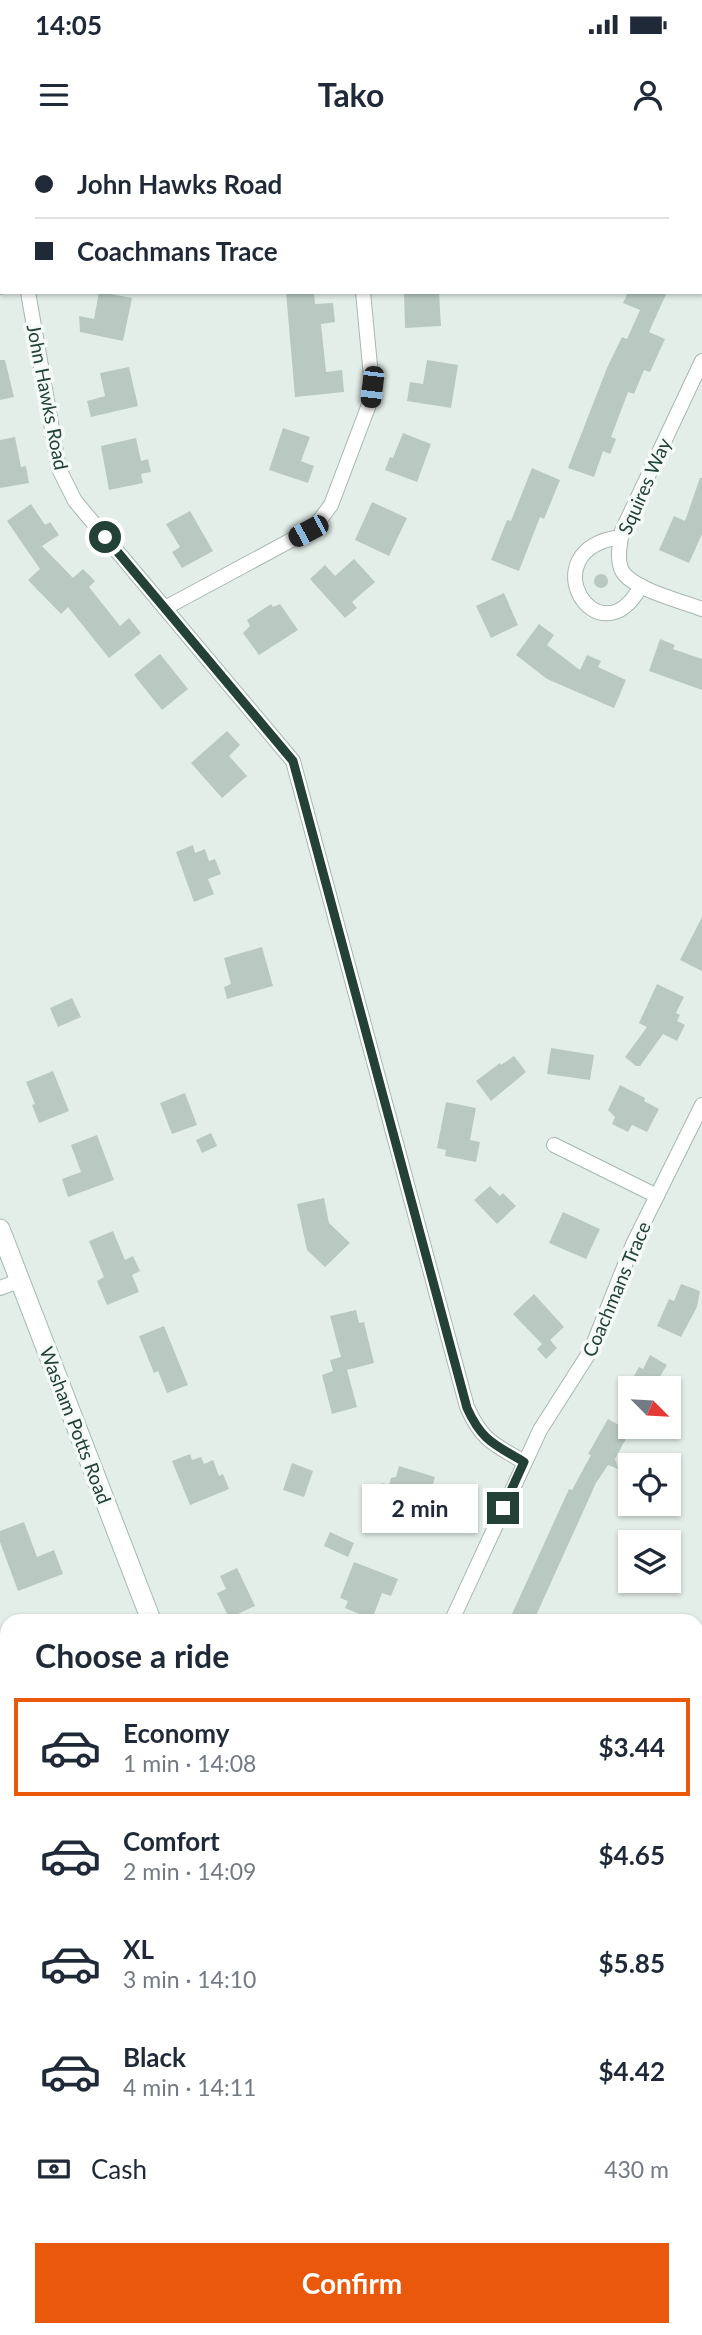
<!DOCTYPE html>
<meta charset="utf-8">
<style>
:root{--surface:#fff;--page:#f6f6f7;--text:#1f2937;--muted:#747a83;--line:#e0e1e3;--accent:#ea580c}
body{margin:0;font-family:Lato,sans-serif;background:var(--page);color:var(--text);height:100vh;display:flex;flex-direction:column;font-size:26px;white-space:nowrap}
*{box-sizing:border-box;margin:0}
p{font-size:23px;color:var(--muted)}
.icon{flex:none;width:38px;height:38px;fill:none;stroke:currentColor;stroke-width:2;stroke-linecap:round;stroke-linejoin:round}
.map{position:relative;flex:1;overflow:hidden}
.drawer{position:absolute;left:0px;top:1474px;width:704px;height:723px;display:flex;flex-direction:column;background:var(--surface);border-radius:21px 21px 0 0;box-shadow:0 2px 5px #0004}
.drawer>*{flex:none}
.guide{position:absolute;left:0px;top:0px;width:704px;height:154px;box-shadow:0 2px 5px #0004;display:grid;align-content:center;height:154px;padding:0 35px;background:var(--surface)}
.needle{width:46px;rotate:114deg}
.fabs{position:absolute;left:618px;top:1236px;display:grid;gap:14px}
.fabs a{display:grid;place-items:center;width:63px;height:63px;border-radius:0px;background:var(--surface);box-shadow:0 2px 5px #0004;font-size:35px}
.end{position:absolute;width:32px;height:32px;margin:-16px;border:9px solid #234137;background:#fff;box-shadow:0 0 0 4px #fff}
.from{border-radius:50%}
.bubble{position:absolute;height:49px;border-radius:0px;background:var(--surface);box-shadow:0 2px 5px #0004;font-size:23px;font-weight:700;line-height:49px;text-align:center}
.car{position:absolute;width:21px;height:42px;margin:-21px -10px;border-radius:9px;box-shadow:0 0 5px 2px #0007;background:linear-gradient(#222 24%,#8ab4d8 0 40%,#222 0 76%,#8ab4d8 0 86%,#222 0)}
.guide b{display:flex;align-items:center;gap:24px;height:66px;font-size:26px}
.guide b+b{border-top:2px solid var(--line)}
.guide i{width:18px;height:18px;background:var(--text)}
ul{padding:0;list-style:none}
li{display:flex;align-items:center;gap:21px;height:98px;margin:0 14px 10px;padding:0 21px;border:4px solid transparent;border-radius:0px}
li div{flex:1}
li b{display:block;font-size:26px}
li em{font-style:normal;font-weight:700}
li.active{border-color:var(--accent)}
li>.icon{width:63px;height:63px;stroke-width:1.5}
h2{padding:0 35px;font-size:32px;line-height:84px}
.pay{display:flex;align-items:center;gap:18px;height:77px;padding:0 35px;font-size:26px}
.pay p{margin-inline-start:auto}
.primary-button{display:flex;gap:14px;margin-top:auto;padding:14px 35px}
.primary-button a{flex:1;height:80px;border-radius:0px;background:var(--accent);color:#fff;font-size:28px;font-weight:700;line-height:80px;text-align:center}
.status{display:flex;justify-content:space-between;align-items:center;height:49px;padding:0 35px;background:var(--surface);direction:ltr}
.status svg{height:19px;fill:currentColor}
header{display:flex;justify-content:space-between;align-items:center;height:91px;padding:0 35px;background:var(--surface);font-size:32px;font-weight:700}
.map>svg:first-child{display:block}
.building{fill:#b9c9c2}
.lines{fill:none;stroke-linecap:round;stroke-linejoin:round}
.lane-casing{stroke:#a6b7b0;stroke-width:9}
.street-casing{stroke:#a6b7b0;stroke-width:16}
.secondary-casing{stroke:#a2bab0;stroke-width:21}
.lane{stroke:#fff;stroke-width:7}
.street{stroke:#fff;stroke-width:14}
.secondary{stroke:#fff;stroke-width:19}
.route{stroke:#234137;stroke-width:9}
.labels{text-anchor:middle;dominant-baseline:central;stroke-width:7;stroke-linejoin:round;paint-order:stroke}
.street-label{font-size:19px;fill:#234137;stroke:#f5faf8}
</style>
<div class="status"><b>14:05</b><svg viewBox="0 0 49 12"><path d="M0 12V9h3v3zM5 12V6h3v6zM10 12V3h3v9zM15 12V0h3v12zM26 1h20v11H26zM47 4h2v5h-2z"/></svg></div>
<header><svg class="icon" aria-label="menu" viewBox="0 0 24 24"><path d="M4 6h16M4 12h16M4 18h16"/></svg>Tako<svg class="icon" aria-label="person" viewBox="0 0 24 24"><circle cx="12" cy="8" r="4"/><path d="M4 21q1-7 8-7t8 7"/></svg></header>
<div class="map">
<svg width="702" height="2195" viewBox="0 0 702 2195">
<rect width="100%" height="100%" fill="#e4eee9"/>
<g class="building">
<polygon points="99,152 132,158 123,201 80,192 79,176 94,179"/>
<polygon points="286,152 314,152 315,164 333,163 335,182 321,184 326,232 342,230 344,252 295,257"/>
<polygon points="404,152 439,152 441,186 405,188"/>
<polygon points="628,152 667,152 649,192 665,199 650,232 644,230 634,254 628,252 611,297 616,299 610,314 603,311 594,337 568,328 607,228 622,197 627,199 640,170 623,163"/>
<polygon points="0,220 5,220 14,257 0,260"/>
<polygon points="427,220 458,225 451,268 407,261 410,242 423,244"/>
<polygon points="129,227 138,266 91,277 87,261 105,256 100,233"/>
<polygon points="283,288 310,297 301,321 314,326 308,343 269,330"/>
<polygon points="403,293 431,304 417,342 385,330 390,317 393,318"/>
<polygon points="15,297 21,327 26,326 29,343 0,348 0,300"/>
<polygon points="136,298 141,321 148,319 151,332 141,334 143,343 109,350 101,306"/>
<polygon points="532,328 560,340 544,379 540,377 519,431 491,420 507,380 511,381"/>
<polygon points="700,338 702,338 702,394 689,423 659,410 674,376 685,381"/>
<polygon points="372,362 407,378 389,416 355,400"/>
<polygon points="31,364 45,385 50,382 59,395 42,406 73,438 83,429 95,441 89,447 120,486 129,478 141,493 109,518 68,467 61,474 28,440 40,429 7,381"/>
<polygon points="190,371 213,411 182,428 172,412 180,407 166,384"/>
<polygon points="354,419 375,442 352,462 357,468 345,478 310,439 325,425 335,436"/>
<circle cx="601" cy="441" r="7"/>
<polygon points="504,453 518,485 491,498 476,466"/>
<polygon points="271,464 273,467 280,464 298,490 259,515 243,493 250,486 247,480"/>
<polygon points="539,484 554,495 547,505 580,530 587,515 601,521 598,527 626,540 614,568 547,539 516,515"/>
<polygon points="660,499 675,505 673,509 702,519 702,550 649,531"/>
<polygon points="160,514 188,549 162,570 134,535"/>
<polygon points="227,591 240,605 229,616 247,636 222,658 191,623"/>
<polygon points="193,705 195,713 205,709 209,721 215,719 221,734 208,739 214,754 194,762 176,712"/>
<polygon points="702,777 702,831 680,820"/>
<polygon points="262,807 273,846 227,859 224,847 231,844 224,818"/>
<polygon points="657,844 684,857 676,873 680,875 677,881 685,885 677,901 663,894 640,926 636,926 625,917 647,887 639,883"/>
<polygon points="72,858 81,877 58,887 50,868"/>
<polygon points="551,908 594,915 590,940 547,934"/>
<polygon points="514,916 526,932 491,961 476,941 500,923 501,925"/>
<polygon points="53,931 69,971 39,983 32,965 35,964 26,942"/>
<polygon points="620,945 645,958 644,961 659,969 647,992 632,985 628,992 612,984 615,977 608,970"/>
<polygon points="185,953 197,985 172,994 160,963"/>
<polygon points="446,962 476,968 470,1000 480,1002 476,1022 445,1016 446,1010 437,1008"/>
<polygon points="211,993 217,1006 202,1013 196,1000"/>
<polygon points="97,995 114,1040 68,1057 62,1039 81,1032 71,1005"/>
<polygon points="490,1046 500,1056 503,1053 516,1066 497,1084 474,1060"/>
<polygon points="324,1058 329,1083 350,1103 325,1127 307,1110 297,1064"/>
<polygon points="563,1072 600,1089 586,1119 549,1103"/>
<polygon points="113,1091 125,1120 133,1116 140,1131 132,1135 139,1152 107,1165 97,1141 104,1137 89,1101"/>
<polygon points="681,1144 700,1151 697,1167 681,1197 657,1186 669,1159 674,1161"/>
<polygon points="534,1154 564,1187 550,1200 557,1208 546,1219 537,1209 542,1204 513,1174"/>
<polygon points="356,1170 359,1183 364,1182 374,1223 347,1230 357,1267 332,1274 322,1235 333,1231 330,1220 341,1217 330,1176"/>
<polygon points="164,1186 188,1245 167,1253 158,1231 154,1233 139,1196"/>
<polygon points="650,1215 667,1225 653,1248 627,1248 639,1227 643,1229"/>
<polygon points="608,1279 630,1291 615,1319 618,1329 608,1325 596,1343 534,1480 527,1480 512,1474 569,1349 572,1350 591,1315 588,1314"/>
<polygon points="190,1314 192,1320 201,1317 204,1324 213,1320 219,1336 223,1334 229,1349 190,1365 172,1321"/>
<polygon points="292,1323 313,1331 304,1357 283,1350"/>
<polygon points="399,1326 435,1337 430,1354 436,1356 429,1373 413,1368 412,1371 398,1367 399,1364 378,1357 382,1343 389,1345 391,1338 396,1337"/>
<polygon points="24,1382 37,1417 54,1410 63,1434 18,1451 0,1402 0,1391"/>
<polygon points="330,1392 354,1403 348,1417 324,1406"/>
<polygon points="354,1422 398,1439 391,1456 382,1453 372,1479 345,1468 348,1461 340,1458"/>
<polygon points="237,1428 255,1466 229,1478 217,1453 226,1449 220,1436"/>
</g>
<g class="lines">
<g class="lane-casing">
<g id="lane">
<polyline points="359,2195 363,2189"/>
<polyline points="394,2195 396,2189"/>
</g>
</g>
<g class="street-casing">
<g id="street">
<polyline points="1,0 2,3"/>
<polyline points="348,0 348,2"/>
<polyline points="613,2 614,0"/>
<polyline points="0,147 2,146"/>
<path d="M28,152L59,329L75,361L293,621L467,1267C482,1301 494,1304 524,1322"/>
<path d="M702,221L622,391C620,404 615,424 625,435C640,451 681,461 702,469"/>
<path d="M621,397C528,409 598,525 641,446"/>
<polyline points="165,468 308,391 319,381 331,365 370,262 372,247 363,152"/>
<polyline points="554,1005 657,1056"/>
<polyline points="0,1148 21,1140"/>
<polyline points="452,1480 540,1290 591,1210 634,1102 702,965"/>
<polyline points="696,1589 702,1579"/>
<polyline points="0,1707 7,1706"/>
<polyline points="696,1775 702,1784"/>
<polyline points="0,1936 7,1939"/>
<polyline points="696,2001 702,1996"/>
<polyline points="0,2168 7,2151"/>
</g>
</g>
<g class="secondary-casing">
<g id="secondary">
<polyline points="0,1089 151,1480"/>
<polyline points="547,2189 551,2195"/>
</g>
</g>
<use href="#lane" class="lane"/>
<use href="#street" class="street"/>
<use href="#secondary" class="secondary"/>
</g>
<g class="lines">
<path class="route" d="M105,397L293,621L467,1268C482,1301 494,1304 524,1322L503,1368"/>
</g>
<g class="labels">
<g class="street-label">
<text transform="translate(48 257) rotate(79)">John Hawks Road</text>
<text transform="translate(644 346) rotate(-66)">Squires Way</text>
<text transform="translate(616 1149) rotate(-67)">Coachmans Trace</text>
<text transform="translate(76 1285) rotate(69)">Washam Potts Road</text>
</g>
</g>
</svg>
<div class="fabs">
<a><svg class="needle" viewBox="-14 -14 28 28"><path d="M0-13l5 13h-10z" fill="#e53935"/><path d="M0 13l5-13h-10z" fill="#747a83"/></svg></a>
<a><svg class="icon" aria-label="locate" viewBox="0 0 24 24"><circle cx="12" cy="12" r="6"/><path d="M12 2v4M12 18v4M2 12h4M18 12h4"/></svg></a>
<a><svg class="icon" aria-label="layers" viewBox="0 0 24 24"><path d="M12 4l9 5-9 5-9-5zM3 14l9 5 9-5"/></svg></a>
</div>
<i class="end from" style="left:105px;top:397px"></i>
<i class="end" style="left:503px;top:1368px"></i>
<div class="bubble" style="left:362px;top:1344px;width:116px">2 min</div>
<i class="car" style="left:372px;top:247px;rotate:187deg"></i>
<i class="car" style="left:308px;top:391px;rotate:242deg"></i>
<div class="guide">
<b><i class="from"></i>John Hawks Road</b>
<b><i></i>Coachmans Trace</b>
</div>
<section class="drawer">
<h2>Choose a ride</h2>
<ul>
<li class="active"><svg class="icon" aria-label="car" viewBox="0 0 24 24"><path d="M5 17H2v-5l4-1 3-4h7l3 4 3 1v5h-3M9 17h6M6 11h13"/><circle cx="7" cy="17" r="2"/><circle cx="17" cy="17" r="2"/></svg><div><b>Economy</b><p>1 min · 14:08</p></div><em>$3.44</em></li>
<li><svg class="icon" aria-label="car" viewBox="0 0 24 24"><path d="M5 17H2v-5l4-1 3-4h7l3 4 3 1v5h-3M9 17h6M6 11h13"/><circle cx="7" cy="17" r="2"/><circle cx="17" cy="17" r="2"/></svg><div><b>Comfort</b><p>2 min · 14:09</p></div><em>$4.65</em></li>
<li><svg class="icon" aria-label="car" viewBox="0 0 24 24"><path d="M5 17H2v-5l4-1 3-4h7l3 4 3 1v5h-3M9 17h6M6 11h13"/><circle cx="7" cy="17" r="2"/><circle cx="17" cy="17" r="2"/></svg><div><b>XL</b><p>3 min · 14:10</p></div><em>$5.85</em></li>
<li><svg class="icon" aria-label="car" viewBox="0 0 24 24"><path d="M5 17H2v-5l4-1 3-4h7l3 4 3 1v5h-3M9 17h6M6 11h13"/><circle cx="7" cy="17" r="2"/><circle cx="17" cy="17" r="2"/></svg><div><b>Black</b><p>4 min · 14:11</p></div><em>$4.42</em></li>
</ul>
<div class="pay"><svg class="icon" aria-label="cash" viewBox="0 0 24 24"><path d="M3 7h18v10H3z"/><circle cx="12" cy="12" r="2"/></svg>Cash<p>430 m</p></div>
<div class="primary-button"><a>Confirm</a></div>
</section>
</div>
